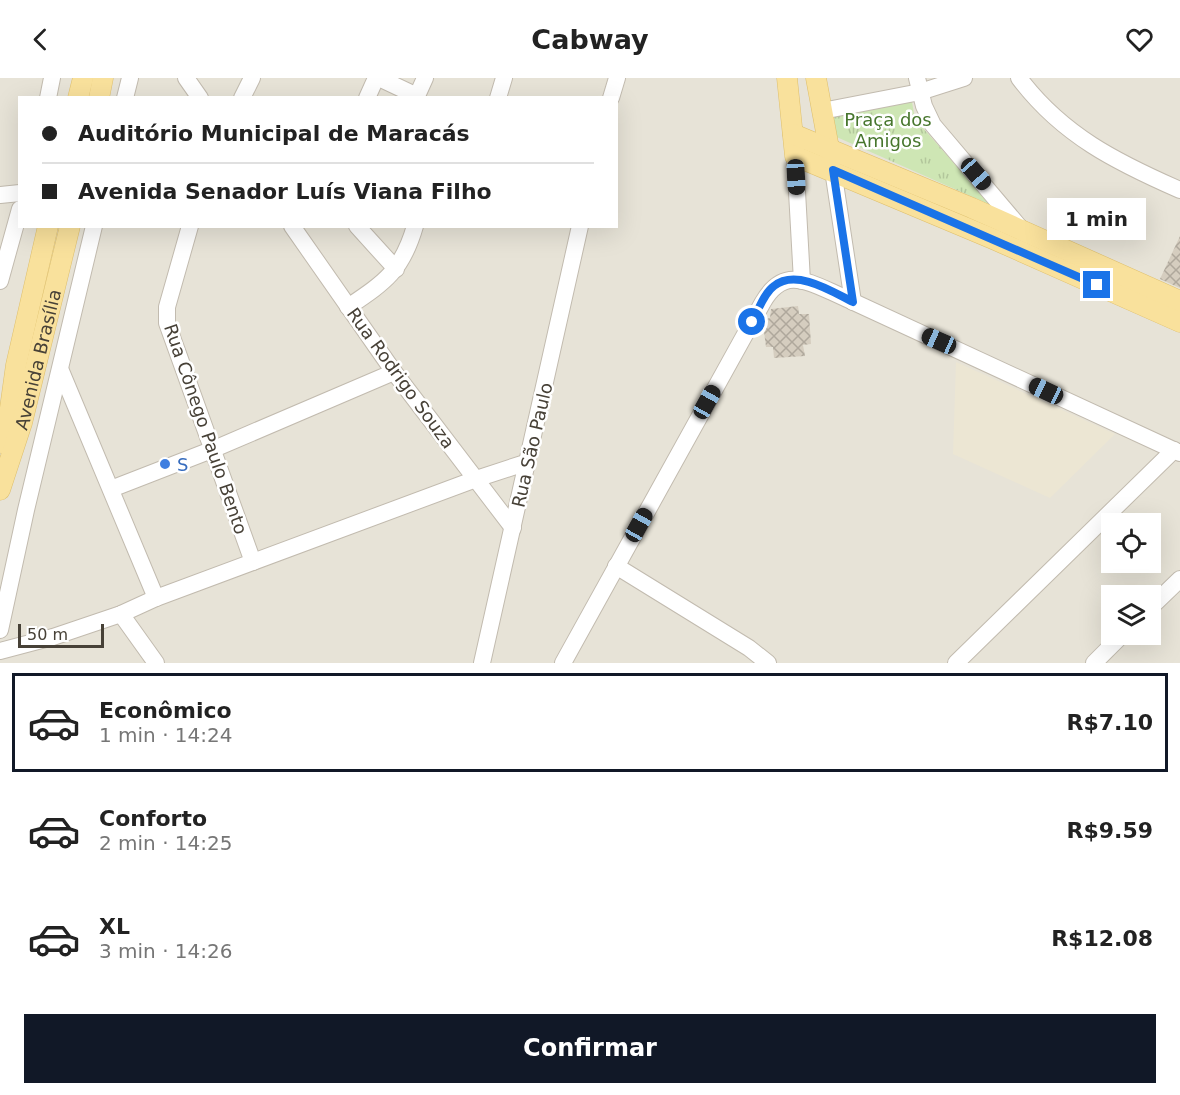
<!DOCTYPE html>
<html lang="pt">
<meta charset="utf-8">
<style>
:root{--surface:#fff;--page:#f6f6f6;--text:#222;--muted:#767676;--line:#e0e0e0;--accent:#111827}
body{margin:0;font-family:"DejaVu Sans",sans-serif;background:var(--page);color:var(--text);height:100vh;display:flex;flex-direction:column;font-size:22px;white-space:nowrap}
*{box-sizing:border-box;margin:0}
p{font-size:20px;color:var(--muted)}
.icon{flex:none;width:33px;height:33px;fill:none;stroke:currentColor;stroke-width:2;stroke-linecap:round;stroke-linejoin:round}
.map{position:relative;height:585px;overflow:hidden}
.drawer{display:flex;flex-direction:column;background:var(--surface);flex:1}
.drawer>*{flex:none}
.hud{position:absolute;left:18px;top:18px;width:600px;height:132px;border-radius:0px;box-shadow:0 6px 24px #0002;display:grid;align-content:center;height:132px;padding:0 24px;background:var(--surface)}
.tools{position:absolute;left:1101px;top:435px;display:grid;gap:12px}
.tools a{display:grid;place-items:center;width:60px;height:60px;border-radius:0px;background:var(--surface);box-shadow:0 6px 24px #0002;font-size:30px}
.scale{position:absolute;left:18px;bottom:15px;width:86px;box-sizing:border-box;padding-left:6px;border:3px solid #474137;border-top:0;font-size:16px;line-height:21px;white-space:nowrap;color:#474137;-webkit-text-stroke:4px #fff;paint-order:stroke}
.end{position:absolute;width:27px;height:27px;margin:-14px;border:8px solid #1a73e8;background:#fff;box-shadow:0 0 0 3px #fff}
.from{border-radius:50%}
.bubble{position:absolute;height:42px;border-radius:0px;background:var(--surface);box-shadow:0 6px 24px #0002;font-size:20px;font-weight:800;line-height:42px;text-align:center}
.car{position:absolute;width:18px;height:36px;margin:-18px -9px;border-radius:8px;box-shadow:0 0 4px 2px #0007;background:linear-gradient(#222 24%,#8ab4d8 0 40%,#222 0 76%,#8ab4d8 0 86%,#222 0)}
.hud b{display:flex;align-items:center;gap:21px;height:57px;font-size:22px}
.hud b+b{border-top:2px solid var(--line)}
.hud i{width:15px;height:15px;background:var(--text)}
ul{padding:10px 0 0;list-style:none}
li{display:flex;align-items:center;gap:18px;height:99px;margin:0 12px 9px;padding:0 12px;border:3px solid transparent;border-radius:0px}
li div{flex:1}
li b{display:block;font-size:22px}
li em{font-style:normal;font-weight:800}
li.selected{border-color:var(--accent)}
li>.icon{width:54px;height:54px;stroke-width:1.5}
.cta{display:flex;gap:12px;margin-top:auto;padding:12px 24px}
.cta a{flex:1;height:69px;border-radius:0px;background:var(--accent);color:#fff;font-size:24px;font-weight:800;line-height:69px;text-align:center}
header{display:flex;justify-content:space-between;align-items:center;height:78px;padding:0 24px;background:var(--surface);font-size:27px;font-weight:800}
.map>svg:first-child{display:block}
.residential{fill:#e7e3d7;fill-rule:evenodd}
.education{fill:#ece6d3}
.park{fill:url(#park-tufts)}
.building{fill:url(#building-cross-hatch)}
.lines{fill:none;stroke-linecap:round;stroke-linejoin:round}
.minor-casing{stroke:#c2bbaf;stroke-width:18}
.major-casing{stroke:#debf6c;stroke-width:21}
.minor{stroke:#fff;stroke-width:16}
.major{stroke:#f9e19c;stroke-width:20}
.route{stroke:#1a73e8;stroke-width:8}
.shop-dot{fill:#3f7fe0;stroke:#fff;stroke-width:2}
.labels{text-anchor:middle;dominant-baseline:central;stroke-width:5;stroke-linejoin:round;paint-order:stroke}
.park-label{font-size:18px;fill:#47762d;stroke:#fff}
.street-label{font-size:18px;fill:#474137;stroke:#fff}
.shop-label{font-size:18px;fill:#366cbe;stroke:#fff;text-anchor:start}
</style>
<header><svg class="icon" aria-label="back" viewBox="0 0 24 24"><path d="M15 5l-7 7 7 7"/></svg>Cabway<svg class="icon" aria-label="heart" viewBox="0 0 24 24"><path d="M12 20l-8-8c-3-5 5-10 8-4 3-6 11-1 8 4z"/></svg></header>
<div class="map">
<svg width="1180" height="585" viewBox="0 0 1180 585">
<defs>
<pattern id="park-tufts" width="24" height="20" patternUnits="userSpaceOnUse" patternTransform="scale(1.5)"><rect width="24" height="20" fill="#cee6b4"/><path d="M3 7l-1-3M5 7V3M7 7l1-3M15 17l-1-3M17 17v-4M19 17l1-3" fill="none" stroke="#b2c69b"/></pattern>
<pattern id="building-cross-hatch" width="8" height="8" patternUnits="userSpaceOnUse" patternTransform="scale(1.5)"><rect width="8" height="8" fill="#d5cdbf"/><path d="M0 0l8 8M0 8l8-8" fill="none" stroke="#afa89c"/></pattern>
</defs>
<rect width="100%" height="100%" fill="#f3f1e9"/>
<path class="residential" d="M0,0H1180V585H0ZM20,20H616V148H20ZM1112,446H1150V484H1112ZM1112,518H1150V556H1112Z"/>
<polygon class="education" points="956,284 1115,356 1050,420 953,376"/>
<polygon class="park" points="907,21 912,24 915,41 991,127 832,57 825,36"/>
<g class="building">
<polygon points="1180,158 1180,210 1160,201"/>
<polygon points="798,228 799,236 809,236 811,266 803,267 805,278 774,280 773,269 766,269 763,246 766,241 770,240 771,231"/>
</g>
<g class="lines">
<g class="minor-casing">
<g id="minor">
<polyline points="186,0 200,20"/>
<polyline points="379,0 417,18"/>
<polyline points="917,0 924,28 933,47 1022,152"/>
<path d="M1019,0C1062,57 1116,84 1180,112"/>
<polyline points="48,20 52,0"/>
<polyline points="125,20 130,0"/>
<polyline points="242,20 252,0"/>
<polyline points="367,20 376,0"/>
<polyline points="416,20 425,0"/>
<polyline points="498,20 504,0"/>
<polyline points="611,20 617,0"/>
<polyline points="822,33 920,14 964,0"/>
<polyline points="795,78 802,203"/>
<polyline points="833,92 853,224"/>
<polyline points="0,117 20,115"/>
<polyline points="190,148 167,229 167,245 253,484"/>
<polyline points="292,148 394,294 513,450"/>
<polyline points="357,148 396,191"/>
<polyline points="0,203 20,131"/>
<path d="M348,229C385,204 402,193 415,148"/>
<polyline points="61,293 156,520"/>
<polyline points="111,411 214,371 394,294"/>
<polyline points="616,488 749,570 768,585"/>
<polyline points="1150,530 1180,501"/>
<polyline points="121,536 156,585"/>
<polyline points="0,552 26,432 94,148"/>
<polyline points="0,573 53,559 121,536 156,520 476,401 528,384"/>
<polyline points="482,585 580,148"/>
<path d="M563,585L763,224C782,191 803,201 832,214L1180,375"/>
<polyline points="956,585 1174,372"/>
<polyline points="1094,585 1123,556"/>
</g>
</g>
<g class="major-casing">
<g id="major">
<polyline points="787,0 795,78 993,161 1180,244"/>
<polyline points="816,0 831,81"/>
<polyline points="78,20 83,0"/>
<polyline points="99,20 103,0"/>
<polyline points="793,56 972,130 1180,223"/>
<polyline points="5,366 16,287 48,148"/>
<path id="s1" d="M0,412L22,345L70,148"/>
</g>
</g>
<use href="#minor" class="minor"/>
<use href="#major" class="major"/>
</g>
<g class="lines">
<path class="route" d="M752,244C758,233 764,215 774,208C796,190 833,214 853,224L833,92L1097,207"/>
</g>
<circle class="shop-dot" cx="165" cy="386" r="6"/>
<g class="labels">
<g class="park-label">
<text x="888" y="41">Praça dos<tspan x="888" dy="21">Amigos</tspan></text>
</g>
<g class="street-label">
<text stroke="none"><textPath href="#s1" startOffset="136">Avenida Brasília</textPath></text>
<text transform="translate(401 300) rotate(54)">Rua Rodrigo Souza</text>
<text transform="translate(206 351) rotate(71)">Rua Cônego Paulo Bento</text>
<text transform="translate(532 367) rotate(-77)">Rua São Paulo</text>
</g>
<g class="shop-label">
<text x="177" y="386">S</text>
</g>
</g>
</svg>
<div class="tools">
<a><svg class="icon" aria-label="locate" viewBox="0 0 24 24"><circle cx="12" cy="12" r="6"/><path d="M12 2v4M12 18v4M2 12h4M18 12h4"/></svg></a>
<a><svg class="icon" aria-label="layers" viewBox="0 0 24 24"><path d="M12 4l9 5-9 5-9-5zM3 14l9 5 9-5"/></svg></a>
</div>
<div class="scale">50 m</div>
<i class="end from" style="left:752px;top:244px"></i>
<i class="end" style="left:1097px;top:207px"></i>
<div class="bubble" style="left:1047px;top:120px;width:99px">1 min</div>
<i class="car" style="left:976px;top:96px;rotate:139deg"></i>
<i class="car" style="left:796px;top:99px;rotate:177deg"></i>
<i class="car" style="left:939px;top:263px;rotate:294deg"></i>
<i class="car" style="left:1046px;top:313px;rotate:295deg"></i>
<i class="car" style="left:707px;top:324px;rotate:29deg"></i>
<i class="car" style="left:639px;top:447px;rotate:29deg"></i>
<div class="hud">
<b><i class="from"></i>Auditório Municipal de Maracás</b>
<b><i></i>Avenida Senador Luís Viana Filho</b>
</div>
</div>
<section class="drawer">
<ul>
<li class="selected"><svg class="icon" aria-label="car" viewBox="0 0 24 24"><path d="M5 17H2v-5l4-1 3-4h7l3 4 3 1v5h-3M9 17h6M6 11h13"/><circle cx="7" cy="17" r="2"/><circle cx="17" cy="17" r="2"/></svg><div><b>Econômico</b><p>1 min · 14:24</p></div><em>R$7.10</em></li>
<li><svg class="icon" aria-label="car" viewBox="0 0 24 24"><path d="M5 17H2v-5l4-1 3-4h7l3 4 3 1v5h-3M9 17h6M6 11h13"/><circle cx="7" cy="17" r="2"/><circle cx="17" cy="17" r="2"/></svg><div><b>Conforto</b><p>2 min · 14:25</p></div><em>R$9.59</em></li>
<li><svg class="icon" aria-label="car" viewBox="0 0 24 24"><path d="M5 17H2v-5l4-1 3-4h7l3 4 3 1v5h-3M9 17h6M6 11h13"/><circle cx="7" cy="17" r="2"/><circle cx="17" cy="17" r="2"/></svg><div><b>XL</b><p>3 min · 14:26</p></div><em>R$12.08</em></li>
</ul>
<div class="cta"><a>Confirmar</a></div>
</section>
